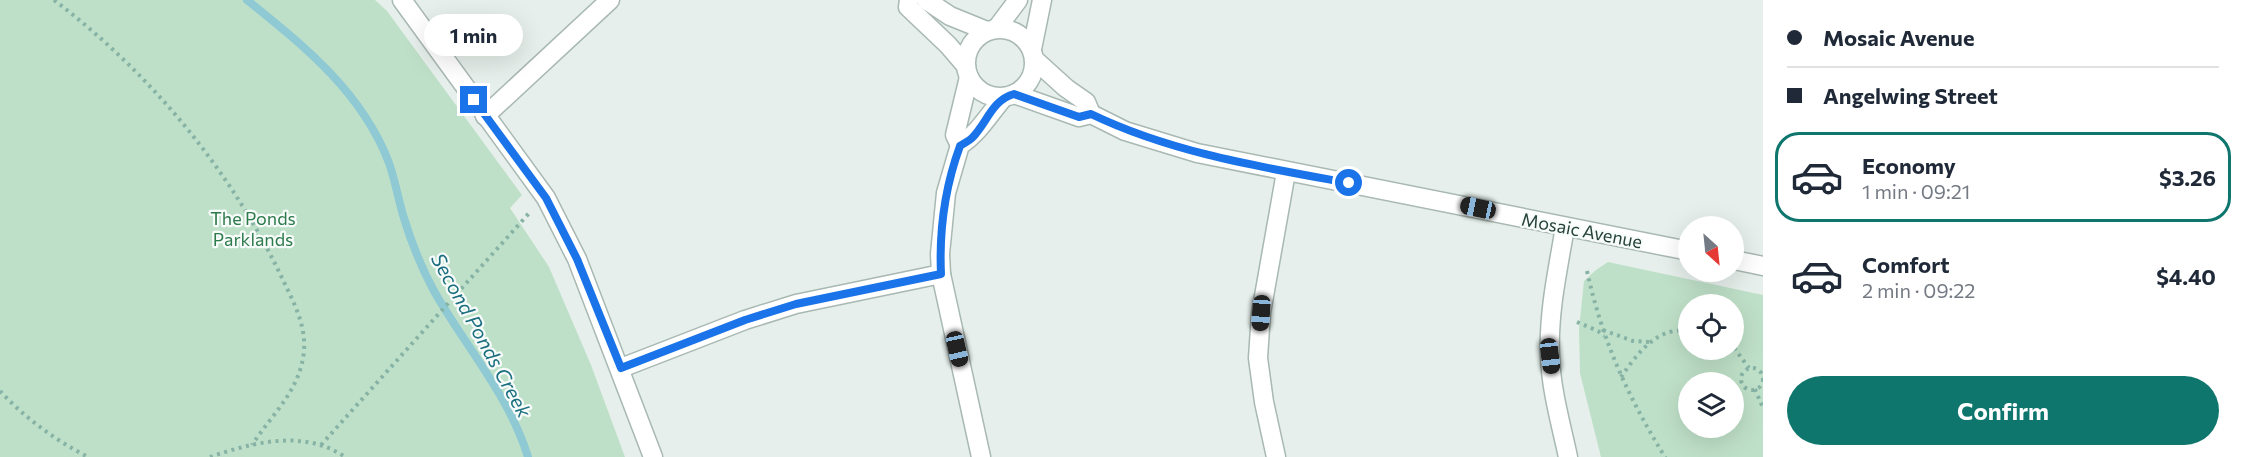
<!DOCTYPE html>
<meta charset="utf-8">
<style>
:root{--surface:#fff;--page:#f2f2f3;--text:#1f2937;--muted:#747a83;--line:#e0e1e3;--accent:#0f766e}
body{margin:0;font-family:Commissioner,sans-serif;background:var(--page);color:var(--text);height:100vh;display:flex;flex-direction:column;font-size:22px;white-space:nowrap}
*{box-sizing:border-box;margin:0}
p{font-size:20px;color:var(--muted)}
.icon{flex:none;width:33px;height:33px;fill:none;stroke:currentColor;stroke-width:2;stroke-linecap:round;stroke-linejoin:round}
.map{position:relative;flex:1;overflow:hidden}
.sheet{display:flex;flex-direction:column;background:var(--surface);width:480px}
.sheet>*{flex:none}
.top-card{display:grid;align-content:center;height:132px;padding:0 24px;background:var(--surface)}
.needle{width:39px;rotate:153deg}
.fabs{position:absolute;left:1678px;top:216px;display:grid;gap:12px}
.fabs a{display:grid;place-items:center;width:66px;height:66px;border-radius:50%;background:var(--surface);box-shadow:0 6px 24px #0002;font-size:30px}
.end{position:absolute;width:27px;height:27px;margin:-14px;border:8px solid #1a73e8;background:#fff;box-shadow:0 0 0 3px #fff}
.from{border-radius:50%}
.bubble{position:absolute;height:42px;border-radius:21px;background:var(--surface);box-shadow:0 6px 24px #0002;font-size:20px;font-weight:700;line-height:42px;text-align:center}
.car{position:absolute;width:18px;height:36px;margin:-18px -9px;border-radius:8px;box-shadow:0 0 4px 2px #0007;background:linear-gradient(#222 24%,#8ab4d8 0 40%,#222 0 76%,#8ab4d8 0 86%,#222 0)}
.top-card b{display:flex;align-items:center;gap:21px;height:57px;font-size:22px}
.top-card b+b{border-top:2px solid var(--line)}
.top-card i{width:15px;height:15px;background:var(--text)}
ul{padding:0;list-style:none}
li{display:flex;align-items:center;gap:18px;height:90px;margin:0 12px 9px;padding:0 12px;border:3px solid transparent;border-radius:24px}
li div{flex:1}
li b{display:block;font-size:22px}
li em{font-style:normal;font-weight:700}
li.on{border-color:var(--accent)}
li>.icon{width:54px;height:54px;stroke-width:1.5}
.primary-button{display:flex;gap:12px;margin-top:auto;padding:12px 24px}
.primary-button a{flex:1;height:69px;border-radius:36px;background:var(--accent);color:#fff;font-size:24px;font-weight:700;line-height:69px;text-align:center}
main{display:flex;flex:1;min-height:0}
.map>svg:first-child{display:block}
.green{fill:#bfe0c8;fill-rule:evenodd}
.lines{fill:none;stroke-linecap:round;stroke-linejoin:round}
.stream{stroke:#8ec9d4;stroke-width:8}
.minor-casing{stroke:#a8b8b2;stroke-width:21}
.path{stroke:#86b3a5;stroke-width:4;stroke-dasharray:3 4.5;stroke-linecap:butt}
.minor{stroke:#fff;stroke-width:18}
.route{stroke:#1a73e8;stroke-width:8}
.labels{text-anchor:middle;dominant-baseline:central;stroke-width:4.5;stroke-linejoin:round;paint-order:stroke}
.park-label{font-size:18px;fill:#2d7a4b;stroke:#f7fbf9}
.street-label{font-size:18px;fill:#24423a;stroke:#f7fbf9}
.water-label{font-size:20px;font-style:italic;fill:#1c6f80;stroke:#f7fbf9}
</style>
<main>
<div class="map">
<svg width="1763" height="457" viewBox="0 0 1763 457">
<rect width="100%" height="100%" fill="#e6efeb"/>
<g class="green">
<polygon points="0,0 375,0 387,11 522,195 510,208 549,267 591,365 625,457 0,457"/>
<path d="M1608,262L1763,295V457H1601L1580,373L1579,329L1584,281L1596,270ZM1689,304H1734V350H1689ZM1689,382H1734V428H1689Z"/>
</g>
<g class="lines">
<path class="stream" d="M247,0C304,46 362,92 389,163C395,180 398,198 403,215C411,242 421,267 434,291C465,346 509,395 528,457"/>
<g class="minor-casing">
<g id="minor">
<polyline points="402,0 546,198 577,259 653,457"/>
<polyline points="909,0 908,7 948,45 966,66"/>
<polyline points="926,0 950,16 987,31"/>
<polyline points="997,28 1018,0"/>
<circle cx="1000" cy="63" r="34"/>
<polyline points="1032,49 1042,0"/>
<polyline points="1035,60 1066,88 1086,102 1091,114"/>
<polyline points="1014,94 1079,117 1091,114 1125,131 1197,153 1689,251"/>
<polyline points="485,116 610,0"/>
<polyline points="960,145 955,135 969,77"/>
<path d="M1565,227C1558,269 1548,313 1550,356C1551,390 1561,424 1568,457"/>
<polyline points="1734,260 1763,266"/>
<polyline points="621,368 745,320 796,304 941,274"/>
<path d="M981,457L941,274L940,254L946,193L960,145C978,134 990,113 1004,97"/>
<polyline points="1276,457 1264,402 1258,358 1261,313 1286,172"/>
</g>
</g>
<g class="path">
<path d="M54,0C150,73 230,169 282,278C293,301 306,324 304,351C300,391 272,414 252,445"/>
<path d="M1587,271C1602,340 1628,397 1665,457"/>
<polyline points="1577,322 1598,331 1604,336"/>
<polyline points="1603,330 1633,341 1650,342"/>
<polyline points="1734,348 1749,368"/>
<circle cx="1752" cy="379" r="11"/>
<path d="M1621,377C1637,354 1657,326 1689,331"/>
<polyline points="1755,389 1763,408"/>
<path d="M0,391C25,418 55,440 88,457"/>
<polyline points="321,445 531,211"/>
<path d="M210,457C254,442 304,429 345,457"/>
</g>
<use href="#minor" class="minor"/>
</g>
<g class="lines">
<path class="route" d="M474,100L546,198L577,259L621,368L745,320L796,304L941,274C939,230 945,187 960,146C964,143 969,141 972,138C987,123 992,100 1014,94L1079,117L1091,114C1172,153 1261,167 1349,183"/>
</g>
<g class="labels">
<g class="park-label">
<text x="253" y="218">The Ponds<tspan x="253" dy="21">Parklands</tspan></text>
</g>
<g class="street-label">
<text transform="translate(1582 230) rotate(11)">Mosaic Avenue</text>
</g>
<g class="water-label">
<text transform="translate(482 335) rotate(61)">Second Ponds Creek</text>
</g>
</g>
</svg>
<div class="fabs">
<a><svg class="needle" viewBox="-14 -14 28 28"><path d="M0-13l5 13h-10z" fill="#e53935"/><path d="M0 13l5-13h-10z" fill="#747a83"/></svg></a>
<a><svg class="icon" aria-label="locate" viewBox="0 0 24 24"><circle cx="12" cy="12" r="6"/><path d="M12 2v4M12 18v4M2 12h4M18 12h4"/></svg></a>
<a><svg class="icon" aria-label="layers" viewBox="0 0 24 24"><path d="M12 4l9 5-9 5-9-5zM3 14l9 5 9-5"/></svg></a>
</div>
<i class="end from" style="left:1349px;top:183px"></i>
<i class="end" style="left:474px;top:100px"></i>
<div class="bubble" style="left:424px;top:14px;width:99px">1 min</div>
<i class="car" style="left:1478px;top:208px;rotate:282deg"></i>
<i class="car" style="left:1261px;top:313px;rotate:184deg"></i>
<i class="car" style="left:957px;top:349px;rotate:167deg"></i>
<i class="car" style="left:1550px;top:356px;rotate:173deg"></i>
</div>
<section class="sheet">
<div class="top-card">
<b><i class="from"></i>Mosaic Avenue</b>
<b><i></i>Angelwing Street</b>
</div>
<ul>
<li class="on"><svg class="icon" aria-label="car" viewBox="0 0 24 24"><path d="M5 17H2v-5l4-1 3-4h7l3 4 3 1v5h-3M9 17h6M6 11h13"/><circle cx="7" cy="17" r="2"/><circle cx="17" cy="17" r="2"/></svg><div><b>Economy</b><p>1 min · 09:21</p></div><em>$3.26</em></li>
<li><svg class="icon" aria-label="car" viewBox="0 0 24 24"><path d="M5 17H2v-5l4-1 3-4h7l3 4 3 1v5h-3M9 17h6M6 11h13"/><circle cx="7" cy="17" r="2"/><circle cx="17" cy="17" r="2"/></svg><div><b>Comfort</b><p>2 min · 09:22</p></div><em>$4.40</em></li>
</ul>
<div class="primary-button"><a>Confirm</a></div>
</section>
</main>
